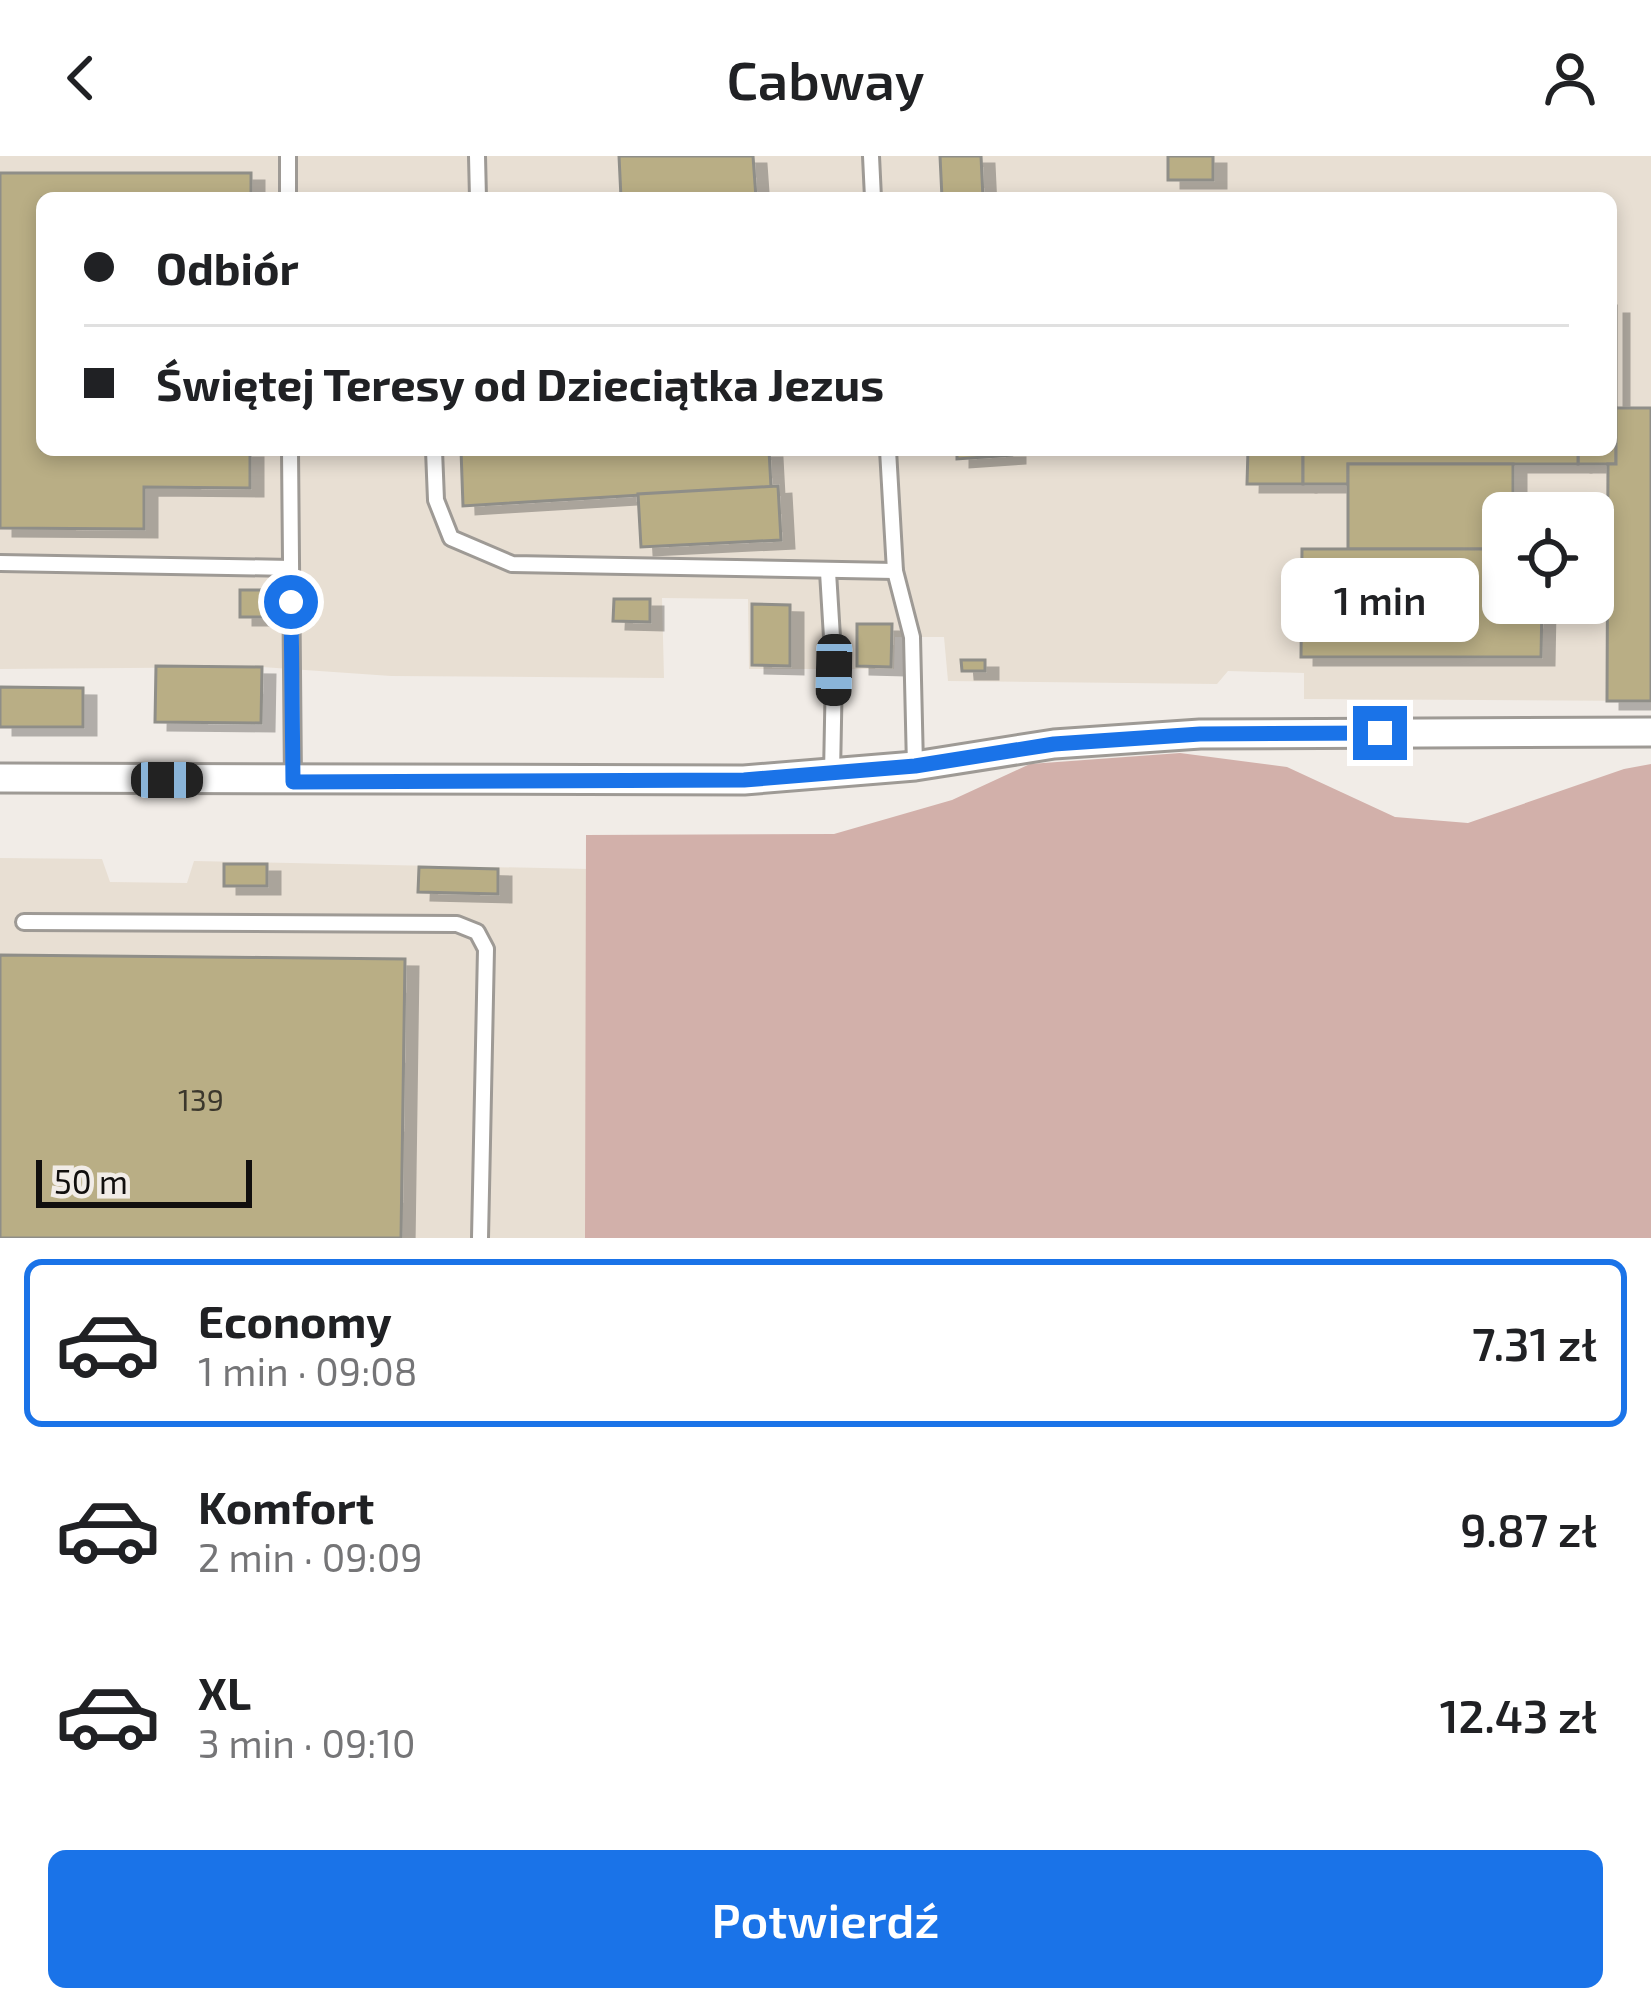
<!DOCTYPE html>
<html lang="pl">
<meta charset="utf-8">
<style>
:root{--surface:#fff;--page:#f6f6f6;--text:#202124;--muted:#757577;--line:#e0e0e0;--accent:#1a73e8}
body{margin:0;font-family:"Exo 2",sans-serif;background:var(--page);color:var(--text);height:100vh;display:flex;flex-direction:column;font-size:45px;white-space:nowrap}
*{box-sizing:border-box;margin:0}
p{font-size:39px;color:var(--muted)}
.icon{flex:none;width:66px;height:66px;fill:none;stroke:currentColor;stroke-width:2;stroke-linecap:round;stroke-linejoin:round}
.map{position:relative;height:1082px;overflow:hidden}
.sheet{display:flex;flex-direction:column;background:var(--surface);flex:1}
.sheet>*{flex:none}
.top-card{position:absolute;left:36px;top:36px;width:1581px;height:264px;border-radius:18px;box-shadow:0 6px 18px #0003;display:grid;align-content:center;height:264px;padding:0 48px;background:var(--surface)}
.buttons{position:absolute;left:1482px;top:336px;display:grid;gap:24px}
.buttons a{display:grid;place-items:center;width:132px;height:132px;border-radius:18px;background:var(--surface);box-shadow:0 6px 18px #0003;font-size:60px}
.scale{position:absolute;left:36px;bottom:30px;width:216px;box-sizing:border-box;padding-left:12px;border:6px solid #110f0e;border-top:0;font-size:33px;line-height:42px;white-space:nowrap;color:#110f0e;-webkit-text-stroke:9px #f1ece7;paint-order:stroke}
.end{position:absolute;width:54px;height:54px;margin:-27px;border:15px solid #1a73e8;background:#fff;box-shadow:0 0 0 6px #fff}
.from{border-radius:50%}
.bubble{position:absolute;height:84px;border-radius:18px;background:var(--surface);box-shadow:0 6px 18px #0003;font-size:39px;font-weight:600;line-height:84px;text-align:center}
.car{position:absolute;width:36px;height:72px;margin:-36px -18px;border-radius:15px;box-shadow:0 0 9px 3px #0007;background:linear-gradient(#222 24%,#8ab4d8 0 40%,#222 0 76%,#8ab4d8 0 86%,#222 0)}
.top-card b{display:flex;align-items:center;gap:42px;height:114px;font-size:45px}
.top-card b+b{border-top:3px solid var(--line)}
.top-card i{width:30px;height:30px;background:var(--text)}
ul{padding:21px 0 0;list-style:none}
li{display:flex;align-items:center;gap:36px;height:168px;margin:0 24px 18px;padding:0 24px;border:6px solid transparent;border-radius:18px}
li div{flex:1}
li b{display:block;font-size:45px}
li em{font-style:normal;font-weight:600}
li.selected{border-color:var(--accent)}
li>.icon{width:108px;height:108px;stroke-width:1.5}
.button{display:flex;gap:24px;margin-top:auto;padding:24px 48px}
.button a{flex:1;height:138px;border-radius:18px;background:var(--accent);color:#fff;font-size:48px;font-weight:600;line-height:138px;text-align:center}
header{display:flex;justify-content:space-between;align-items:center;height:156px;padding:0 48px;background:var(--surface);font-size:54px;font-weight:600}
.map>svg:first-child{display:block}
.built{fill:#e8dfd3;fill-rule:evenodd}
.green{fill:#d2b0aa}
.building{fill:#b9ae85;stroke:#8f8e88;stroke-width:3;filter:url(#shadow)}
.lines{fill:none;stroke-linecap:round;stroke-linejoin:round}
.lane-casing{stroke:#9e9a95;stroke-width:20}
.street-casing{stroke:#9e9a95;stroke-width:33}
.lane{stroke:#fff;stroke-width:14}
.street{stroke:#fff;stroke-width:27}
.route{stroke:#1a73e8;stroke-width:15}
.labels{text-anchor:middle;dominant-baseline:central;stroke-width:9;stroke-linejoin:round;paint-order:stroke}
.number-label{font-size:30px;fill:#3b372c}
</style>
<header><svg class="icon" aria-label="back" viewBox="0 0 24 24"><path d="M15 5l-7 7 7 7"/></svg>Cabway<svg class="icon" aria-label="person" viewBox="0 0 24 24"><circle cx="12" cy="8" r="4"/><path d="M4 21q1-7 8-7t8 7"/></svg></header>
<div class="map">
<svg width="1651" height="1082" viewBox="0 0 1651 1082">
<defs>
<filter id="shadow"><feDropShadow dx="13" dy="8" stdDeviation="0" flood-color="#0004"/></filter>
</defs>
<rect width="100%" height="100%" fill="#f1ece7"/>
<g class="built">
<path d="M0,0H1651V545L1304,543V517L1228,515L1217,528L948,525L944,481H895L894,513H749L748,443L662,442L664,522L391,520L262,511L0,513ZM42,42H1611V294H42ZM1503,357H1593V447H1503Z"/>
<polygon points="0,702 102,703 110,726 187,727 194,705 589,713 585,1082 0,1082"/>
</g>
<polygon class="green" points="1180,597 1287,611 1395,661 1468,667 1624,613 1651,608 1651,1082 585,1082 586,679 834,678 952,644 1030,608"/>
<g class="building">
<polygon points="619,0 753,0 756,42 621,42"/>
<polygon points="940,0 981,0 983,42 942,42"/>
<rect x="1168" y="0" width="45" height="24"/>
<polygon points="0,17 251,17 251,42 42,42 42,294 250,294 250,332 144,331 144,373 0,372"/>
<rect x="1611" y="150" width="5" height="102"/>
<polygon points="1611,252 1616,252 1616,308 1578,308 1578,294 1611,294"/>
<polygon points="1616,252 1651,252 1651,545 1607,545 1608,308 1616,308"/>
<polygon points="461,294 769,294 771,331 463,350"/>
<polygon points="957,294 1012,294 1012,299 957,303"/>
<polygon points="1248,294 1303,294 1303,328 1247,328"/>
<polygon points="1303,294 1578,294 1578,308 1348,308 1348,328 1303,328"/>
<polygon points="1348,308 1513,308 1513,357 1503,357 1503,393 1348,393"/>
<polygon points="778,330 781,384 641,391 638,338"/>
<polygon points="1302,393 1503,393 1503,447 1542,447 1541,501 1301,501"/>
<rect x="240" y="434" width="25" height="27"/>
<polygon points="614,443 650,443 650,466 613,465"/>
<polygon points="752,448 790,449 790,510 752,509"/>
<polygon points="857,468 892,468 891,511 857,510"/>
<polygon points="961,504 985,504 985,515 962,515"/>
<polygon points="156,510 262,511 261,567 155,566"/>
<polygon points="0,531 83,532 83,571 0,571"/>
<rect x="224" y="708" width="43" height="22"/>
<polygon points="419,711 498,713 498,738 418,736"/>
<polygon points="0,799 405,803 401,1082 0,1082"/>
</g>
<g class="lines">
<g class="lane-casing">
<g id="lane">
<polyline points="288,0 288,42"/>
<polyline points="477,0 478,42"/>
<polyline points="871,0 873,42"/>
<polyline points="290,294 293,625"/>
<polyline points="434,294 436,344 451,382 512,408 895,415"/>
<polyline points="888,294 895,415 912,481 915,610"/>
<polyline points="0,407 291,412"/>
<polyline points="828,416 834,514 832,618"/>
<polyline points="24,766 457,768 477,776 486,793 480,1082"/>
</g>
</g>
<g class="street-casing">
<polyline id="street" points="0,622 744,624 915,610 1054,588 1200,578 1651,576"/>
</g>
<use href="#lane" class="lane"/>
<use href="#street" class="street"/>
</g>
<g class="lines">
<polyline class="route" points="291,446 293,626 744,624 915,610 1054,588 1200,578 1380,577"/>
</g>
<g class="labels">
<g class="number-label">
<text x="201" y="943">139</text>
</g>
</g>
</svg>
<div class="buttons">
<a><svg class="icon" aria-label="locate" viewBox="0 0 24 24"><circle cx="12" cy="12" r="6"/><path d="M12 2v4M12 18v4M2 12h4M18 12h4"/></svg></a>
</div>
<div class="scale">50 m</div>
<i class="end from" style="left:291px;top:446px"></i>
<i class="end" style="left:1380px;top:577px"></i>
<div class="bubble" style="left:1281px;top:402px;width:198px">1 min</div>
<i class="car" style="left:834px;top:514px;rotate:181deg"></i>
<i class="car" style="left:167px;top:624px;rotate:90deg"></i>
<div class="top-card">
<b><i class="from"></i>Odbiór</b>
<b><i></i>Świętej Teresy od Dzieciątka Jezus</b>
</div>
</div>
<section class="sheet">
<ul>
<li class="selected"><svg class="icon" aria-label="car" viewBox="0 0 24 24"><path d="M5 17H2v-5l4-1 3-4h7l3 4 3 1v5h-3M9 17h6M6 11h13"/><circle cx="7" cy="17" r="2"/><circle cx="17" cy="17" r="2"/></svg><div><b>Economy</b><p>1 min · 09:08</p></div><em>7.31 zł</em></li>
<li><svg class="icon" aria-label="car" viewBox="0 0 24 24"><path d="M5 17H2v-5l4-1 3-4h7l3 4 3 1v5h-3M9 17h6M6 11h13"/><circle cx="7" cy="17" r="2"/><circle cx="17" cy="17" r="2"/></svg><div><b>Komfort</b><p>2 min · 09:09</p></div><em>9.87 zł</em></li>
<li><svg class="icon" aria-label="car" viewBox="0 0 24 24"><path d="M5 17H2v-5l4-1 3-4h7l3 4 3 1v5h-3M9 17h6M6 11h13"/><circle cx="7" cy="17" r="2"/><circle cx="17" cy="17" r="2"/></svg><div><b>XL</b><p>3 min · 09:10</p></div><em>12.43 zł</em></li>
</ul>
<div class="button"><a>Potwierdź</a></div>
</section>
